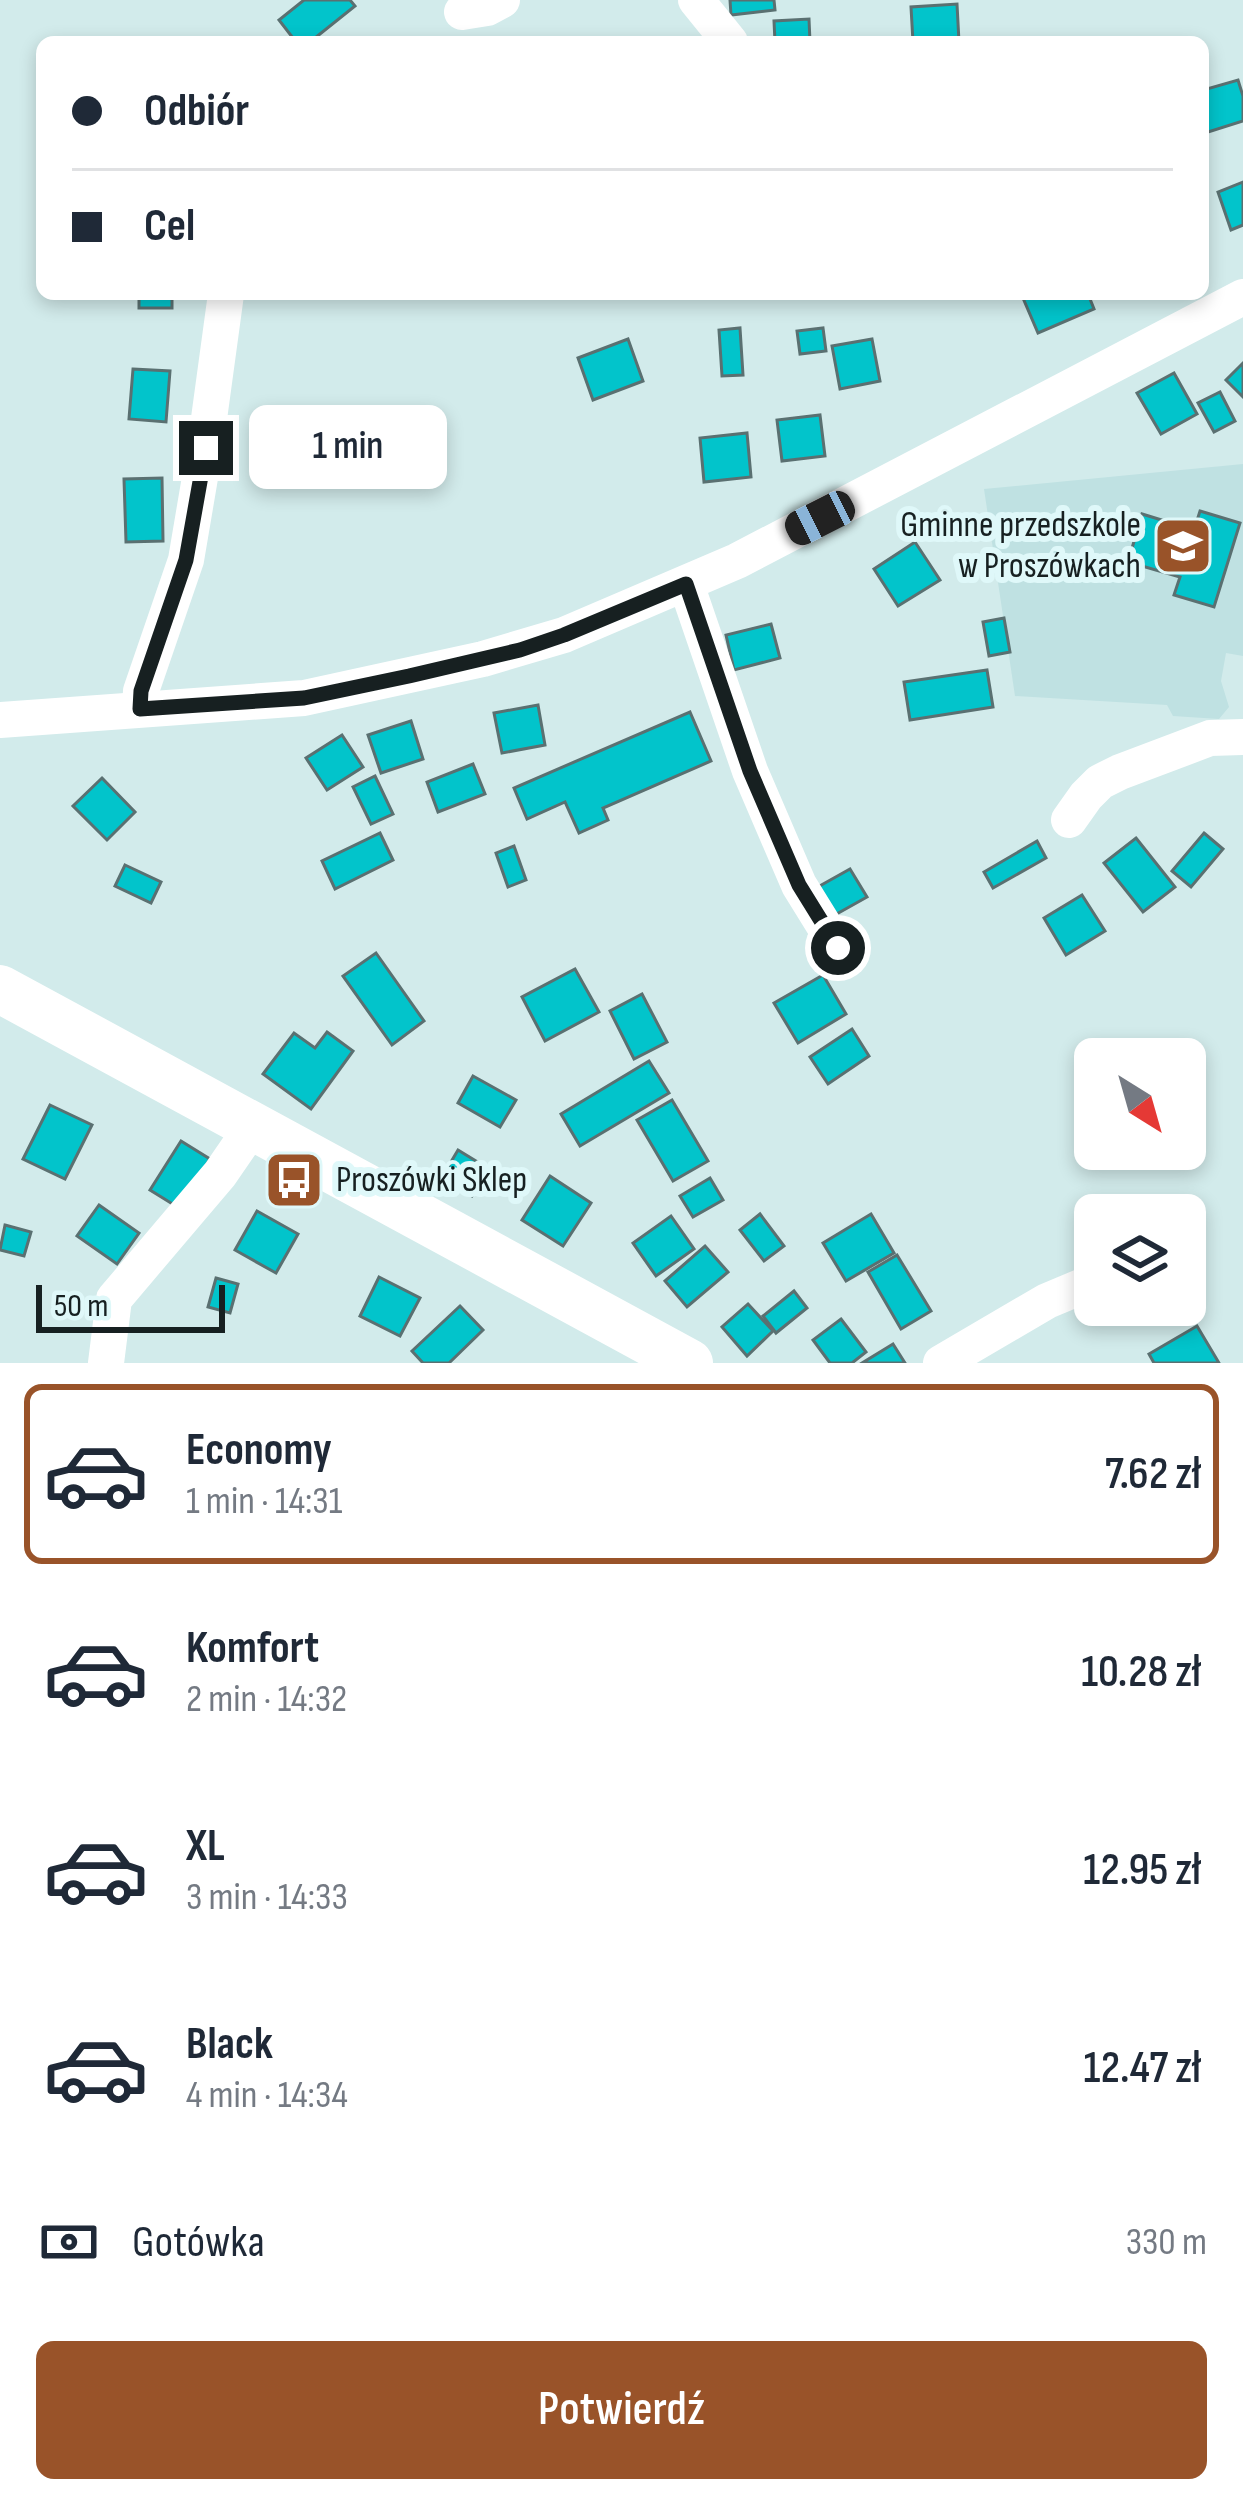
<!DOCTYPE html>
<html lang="pl">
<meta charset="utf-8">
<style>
:root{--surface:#fff;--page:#f6f6f7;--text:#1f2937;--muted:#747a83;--line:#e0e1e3;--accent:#995329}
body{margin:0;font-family:"Sofia Sans Condensed",sans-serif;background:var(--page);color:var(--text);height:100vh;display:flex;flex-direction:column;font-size:45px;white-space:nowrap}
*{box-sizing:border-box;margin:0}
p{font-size:39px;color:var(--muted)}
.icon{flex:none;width:66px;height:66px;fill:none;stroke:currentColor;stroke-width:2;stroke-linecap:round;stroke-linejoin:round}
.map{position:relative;height:1363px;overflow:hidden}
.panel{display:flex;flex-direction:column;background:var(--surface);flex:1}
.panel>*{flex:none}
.hud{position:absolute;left:36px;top:36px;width:1173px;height:264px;border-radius:18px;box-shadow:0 6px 18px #0003;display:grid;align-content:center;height:264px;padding:0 36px;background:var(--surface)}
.needle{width:78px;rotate:143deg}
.fabs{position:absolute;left:1074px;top:1038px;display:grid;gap:24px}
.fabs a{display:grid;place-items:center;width:132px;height:132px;border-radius:18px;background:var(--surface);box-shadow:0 6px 18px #0003;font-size:60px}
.scale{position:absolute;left:36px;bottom:30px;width:189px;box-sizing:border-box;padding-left:12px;border:6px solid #172021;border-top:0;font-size:33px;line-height:42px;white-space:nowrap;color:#172021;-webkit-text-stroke:9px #dff8f9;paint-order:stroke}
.end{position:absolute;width:54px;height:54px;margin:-27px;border:15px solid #172021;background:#fff;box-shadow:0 0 0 6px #fff}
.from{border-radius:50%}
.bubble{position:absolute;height:84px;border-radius:18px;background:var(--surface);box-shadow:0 6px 18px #0003;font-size:39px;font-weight:600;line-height:84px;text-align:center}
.car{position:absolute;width:36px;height:72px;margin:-36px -18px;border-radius:15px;box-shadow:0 0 9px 3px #0007;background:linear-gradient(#222 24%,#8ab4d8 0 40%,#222 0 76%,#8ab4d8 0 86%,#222 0)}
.hud b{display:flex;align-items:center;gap:42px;height:114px;font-size:45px}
.hud b+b{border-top:3px solid var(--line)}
.hud i{width:30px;height:30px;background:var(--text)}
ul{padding:21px 0 0;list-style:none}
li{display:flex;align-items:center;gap:36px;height:180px;margin:0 24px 18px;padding:0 12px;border:6px solid transparent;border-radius:18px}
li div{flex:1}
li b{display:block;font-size:45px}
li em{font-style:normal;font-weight:600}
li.current{border-color:var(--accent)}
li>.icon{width:108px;height:108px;stroke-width:1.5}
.pay{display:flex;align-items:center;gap:30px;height:132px;padding:0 36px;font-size:45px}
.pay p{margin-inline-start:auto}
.action{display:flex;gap:24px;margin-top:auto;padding:24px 36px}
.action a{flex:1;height:138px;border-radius:18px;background:var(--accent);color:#fff;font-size:48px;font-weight:600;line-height:138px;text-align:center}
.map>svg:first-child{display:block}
.built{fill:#bfe1e2}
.building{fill:#02c4cb;stroke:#5a7071;stroke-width:3}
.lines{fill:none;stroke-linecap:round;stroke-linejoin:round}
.minor{stroke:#fff;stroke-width:36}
.major{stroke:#fff;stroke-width:48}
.route{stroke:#172021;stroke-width:15}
.labels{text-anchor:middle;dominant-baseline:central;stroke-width:12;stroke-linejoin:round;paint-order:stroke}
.poi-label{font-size:36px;fill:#172021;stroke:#dff8f9;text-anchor:end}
</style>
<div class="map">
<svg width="1243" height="1363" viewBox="0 0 1243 1363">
<rect width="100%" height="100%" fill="#d2ebeb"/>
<polygon class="built" points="1243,464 1243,656 1226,653 1221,681 1229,707 1219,719 1173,716 1167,705 1015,696 984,489"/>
<g class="building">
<polygon points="304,0 350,0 355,6 310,42 296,42 279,20"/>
<polygon points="730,0 774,0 775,10 731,15"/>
<polygon points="957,4 959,42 913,42 911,7"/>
<polygon points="809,19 810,42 775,42 774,21"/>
<polygon points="1238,80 1243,96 1243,121 1205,133 1203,90"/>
<polygon points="1243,182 1243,225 1231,230 1218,192"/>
<rect x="139" y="294" width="33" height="14"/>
<polygon points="1033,294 1088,294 1094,309 1038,333 1023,298"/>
<polygon points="740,328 743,375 722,376 719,330"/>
<polygon points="823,328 826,351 800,354 797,331"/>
<polygon points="628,339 643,381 593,400 578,358"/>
<polygon points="872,339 880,381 840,389 832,346"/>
<polygon points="1243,363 1243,397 1226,380"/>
<polygon points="133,369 170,371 166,422 129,419"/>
<polygon points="1174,373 1197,414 1161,434 1137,393"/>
<polygon points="1220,392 1235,421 1214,432 1198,403"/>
<polygon points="820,415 825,456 782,461 777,420"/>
<polygon points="747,433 751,477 704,482 700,438"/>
<polygon points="162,478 163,541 126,542 124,479"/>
<polygon points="1200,511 1240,523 1214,607 1174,595 1180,577 1128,562 1142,514 1194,530"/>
<polygon points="915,542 940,580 898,606 874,569"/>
<polygon points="1004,618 1010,652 989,656 983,622"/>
<polygon points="771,624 780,658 734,670 726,635"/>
<polygon points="987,670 993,707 910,720 904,682"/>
<polygon points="538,705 545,745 502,753 494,713"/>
<polygon points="690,712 711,761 603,808 608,820 579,833 565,802 527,819 514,788"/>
<polygon points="411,721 423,759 381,773 368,735"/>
<polygon points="342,735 363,767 327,790 306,758"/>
<polygon points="473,764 485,794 438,812 427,782"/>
<polygon points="375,776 393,814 371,824 353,787"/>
<polygon points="102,778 135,812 107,840 73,806"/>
<polygon points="380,833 393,860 335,889 322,861"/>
<polygon points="1204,833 1223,849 1191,887 1172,871"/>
<polygon points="1136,838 1175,887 1143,912 1104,863"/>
<polygon points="1037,841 1046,858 993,888 984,872"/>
<polygon points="514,846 526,880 508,887 496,853"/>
<polygon points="125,865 161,882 151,903 115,886"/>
<polygon points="850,869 867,897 833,916 816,888"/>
<polygon points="1082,895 1105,931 1066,955 1044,918"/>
<polygon points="376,953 424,1021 392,1045 343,976"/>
<polygon points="575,969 599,1012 545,1041 522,997"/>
<polygon points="823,975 846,1014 798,1043 774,1003"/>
<polygon points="642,994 667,1042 634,1059 610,1011"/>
<polygon points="852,1029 869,1056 828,1084 810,1057"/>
<polygon points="327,1032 353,1051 311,1109 263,1074 294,1033 315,1048"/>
<polygon points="649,1061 669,1093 580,1146 561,1114"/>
<polygon points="473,1076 516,1100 500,1127 458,1103"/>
<polygon points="672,1100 708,1161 673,1181 637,1120"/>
<polygon points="50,1105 92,1125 65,1179 23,1159"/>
<polygon points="181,1141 210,1159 179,1208 150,1190"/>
<polygon points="458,1150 489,1169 472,1196 442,1177"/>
<polygon points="550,1176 591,1203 563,1246 522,1220"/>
<polygon points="710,1178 723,1200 693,1217 680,1196"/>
<polygon points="99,1205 139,1233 117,1264 77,1236"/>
<polygon points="257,1211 298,1234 276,1273 235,1250"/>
<polygon points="760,1214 784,1246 764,1261 740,1230"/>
<polygon points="871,1214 894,1253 846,1281 823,1243"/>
<polygon points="671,1216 694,1249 656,1276 633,1243"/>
<polygon points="5,1225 31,1232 24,1256 0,1250"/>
<polygon points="705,1246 728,1272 687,1307 665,1281"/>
<polygon points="897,1255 931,1311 901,1329 868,1272"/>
<polygon points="379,1277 420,1298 400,1336 360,1316"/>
<polygon points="216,1278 238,1284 230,1313 208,1307"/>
<polygon points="794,1291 807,1308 776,1333 763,1316"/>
<polygon points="748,1304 773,1331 747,1356 722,1327"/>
<polygon points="460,1306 483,1330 449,1363 423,1363 412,1351"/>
<polygon points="841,1319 866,1352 852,1363 830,1363 813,1340"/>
<polygon points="1197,1326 1219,1363 1154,1363 1149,1354"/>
<polygon points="893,1344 905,1363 862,1363"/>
</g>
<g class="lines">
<g class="minor">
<polyline points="696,0 730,42"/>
<polyline points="462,12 487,8 502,0"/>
<polyline points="686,584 750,771 799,885 838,948"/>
<polyline points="140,709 141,691 186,560 205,448 226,294"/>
<polyline points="0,720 304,698 483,659 564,635 737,561 1243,297"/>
<polyline points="1069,820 1086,796 1100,782 1120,772 1210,738 1243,737"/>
<polyline points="106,1363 114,1299 220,1174 253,1126"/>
<polyline points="941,1363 1047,1301 1095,1281"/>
</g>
<polyline class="major" points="0,989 689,1363"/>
</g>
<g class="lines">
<polyline class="route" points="206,448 186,560 141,691 140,709 304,698 409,676 520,650 564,635 686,584 750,771 799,885 838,948"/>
</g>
<defs>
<g id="school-square" transform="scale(3)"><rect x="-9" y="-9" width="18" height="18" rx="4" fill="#995329" stroke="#dff8f9"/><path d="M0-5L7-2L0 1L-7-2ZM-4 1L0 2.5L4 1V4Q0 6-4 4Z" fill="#fff"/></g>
<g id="bus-square" transform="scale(3)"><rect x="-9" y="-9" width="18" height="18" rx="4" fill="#995329" stroke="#dff8f9"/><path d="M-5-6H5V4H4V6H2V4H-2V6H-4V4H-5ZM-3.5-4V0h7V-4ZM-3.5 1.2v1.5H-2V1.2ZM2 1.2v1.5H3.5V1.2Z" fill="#fff"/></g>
</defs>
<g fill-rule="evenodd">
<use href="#school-square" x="1183" y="546"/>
<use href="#bus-square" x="294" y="1180"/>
</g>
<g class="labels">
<g class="poi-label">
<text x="1141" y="525">Gminne przedszkole<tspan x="1141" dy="41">w Proszówkach</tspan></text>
<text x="336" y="1180" text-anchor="start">Proszówki Sklep</text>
</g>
</g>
</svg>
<div class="fabs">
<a><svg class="needle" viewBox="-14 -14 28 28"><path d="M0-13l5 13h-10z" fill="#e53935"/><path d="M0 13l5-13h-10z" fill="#747a83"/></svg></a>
<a><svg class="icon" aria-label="layers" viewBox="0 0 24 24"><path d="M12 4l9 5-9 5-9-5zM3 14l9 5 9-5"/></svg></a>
</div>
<div class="scale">50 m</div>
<i class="end from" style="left:838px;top:948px"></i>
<i class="end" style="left:206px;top:448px"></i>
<div class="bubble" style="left:249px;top:405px;width:198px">1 min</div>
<i class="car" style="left:820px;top:518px;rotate:243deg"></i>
<div class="hud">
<b><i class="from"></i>Odbiór</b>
<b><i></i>Cel</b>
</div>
</div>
<section class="panel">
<ul>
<li class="current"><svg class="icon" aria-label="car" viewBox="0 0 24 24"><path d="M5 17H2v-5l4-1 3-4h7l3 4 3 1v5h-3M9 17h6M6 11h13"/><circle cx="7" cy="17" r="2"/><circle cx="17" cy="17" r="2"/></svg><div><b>Economy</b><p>1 min · 14:31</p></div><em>7.62 zł</em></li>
<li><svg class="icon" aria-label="car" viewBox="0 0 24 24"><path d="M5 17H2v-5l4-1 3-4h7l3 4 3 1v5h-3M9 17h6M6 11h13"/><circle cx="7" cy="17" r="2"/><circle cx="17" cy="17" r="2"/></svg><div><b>Komfort</b><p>2 min · 14:32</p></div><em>10.28 zł</em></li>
<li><svg class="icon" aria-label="car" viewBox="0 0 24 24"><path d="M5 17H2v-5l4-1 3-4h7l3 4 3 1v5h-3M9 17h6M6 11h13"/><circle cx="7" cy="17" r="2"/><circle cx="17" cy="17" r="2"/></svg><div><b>XL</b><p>3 min · 14:33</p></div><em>12.95 zł</em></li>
<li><svg class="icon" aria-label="car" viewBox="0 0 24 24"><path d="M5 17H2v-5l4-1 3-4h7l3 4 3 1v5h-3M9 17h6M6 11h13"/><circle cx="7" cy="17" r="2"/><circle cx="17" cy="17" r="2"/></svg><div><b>Black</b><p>4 min · 14:34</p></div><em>12.47 zł</em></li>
</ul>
<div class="pay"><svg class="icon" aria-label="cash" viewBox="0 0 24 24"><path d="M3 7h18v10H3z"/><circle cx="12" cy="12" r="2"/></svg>Gotówka<p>330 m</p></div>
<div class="action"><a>Potwierdź</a></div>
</section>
